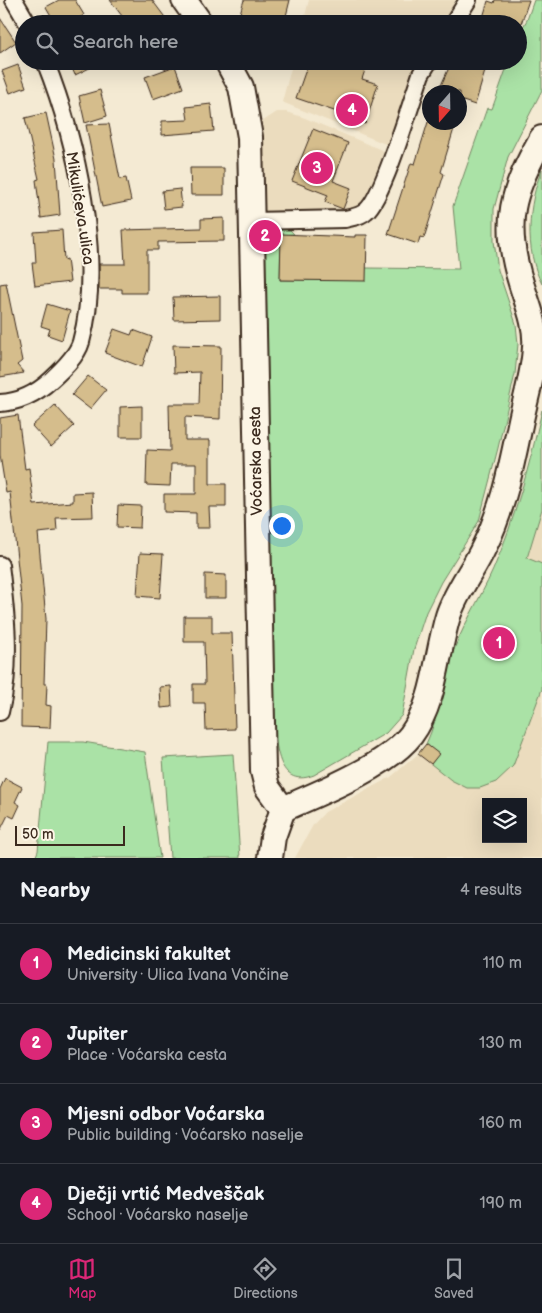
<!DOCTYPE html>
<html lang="en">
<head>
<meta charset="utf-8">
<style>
	:root { --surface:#171b24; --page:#20242c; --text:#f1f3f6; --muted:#9ea1a6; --line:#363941; --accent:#db2777 }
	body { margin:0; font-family:"Balsamiq Sans",sans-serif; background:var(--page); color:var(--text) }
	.controls { position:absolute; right:15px; bottom:15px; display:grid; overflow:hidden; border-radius:0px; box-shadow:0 5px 20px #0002 }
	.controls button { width:45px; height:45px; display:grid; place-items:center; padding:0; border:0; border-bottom:1px solid var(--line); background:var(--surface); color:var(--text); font:25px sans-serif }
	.compass { position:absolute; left:422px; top:85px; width:45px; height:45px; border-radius:50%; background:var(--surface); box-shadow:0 5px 20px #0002; rotate:200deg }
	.scale { position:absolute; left:15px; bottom:12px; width:110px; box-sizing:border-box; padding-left:5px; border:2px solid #3b2a1e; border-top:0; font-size:14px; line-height:18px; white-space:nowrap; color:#3b2a1e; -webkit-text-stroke:4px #fcf5e5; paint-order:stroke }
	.you { position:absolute; left:281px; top:525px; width:18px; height:18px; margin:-12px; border:4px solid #fff; border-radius:50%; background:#1a73e8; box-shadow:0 0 0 8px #1a73e833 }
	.badge { display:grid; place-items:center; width:32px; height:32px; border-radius:50%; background:var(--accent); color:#fff; font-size:16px; font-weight:700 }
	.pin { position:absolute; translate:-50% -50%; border:2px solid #fff; box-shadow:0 1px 5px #0006 }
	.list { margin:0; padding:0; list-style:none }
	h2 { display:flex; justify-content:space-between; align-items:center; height:65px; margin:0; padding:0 20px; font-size:21px }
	h2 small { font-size:16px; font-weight:400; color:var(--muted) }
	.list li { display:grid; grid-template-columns:32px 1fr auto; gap:15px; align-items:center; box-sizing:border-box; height:80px; padding:0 20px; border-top:1px solid var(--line) }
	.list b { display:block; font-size:19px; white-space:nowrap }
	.list p { margin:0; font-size:16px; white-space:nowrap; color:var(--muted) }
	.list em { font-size:16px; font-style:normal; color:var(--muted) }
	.icon { flex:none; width:28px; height:28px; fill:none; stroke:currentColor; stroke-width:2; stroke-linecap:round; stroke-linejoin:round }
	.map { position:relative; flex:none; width:542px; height:858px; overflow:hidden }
	.search { position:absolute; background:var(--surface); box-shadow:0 5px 20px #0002; left:15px; right:15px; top:15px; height:55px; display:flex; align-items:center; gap:12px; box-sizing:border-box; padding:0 18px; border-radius:28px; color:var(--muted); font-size:19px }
	.sheet { height:385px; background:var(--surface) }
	nav { display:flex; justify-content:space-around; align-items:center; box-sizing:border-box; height:70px; border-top:1px solid var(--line); background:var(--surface); font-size:14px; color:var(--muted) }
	nav a { display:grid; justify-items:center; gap:2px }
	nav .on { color:var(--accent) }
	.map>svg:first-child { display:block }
</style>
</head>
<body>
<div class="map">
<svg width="542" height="858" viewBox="0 0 542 858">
	<rect width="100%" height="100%" fill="#f4ead3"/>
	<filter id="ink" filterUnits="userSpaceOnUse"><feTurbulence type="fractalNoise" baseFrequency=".02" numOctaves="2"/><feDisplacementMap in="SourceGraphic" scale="10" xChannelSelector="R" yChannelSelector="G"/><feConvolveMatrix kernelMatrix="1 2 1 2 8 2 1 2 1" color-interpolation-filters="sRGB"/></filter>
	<g filter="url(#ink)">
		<!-- built -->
		<g fill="#ebdcbe" fill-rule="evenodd">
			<path d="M309 0H456L442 24H303Z"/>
			<path d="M293 61H420L409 84 388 145 282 102Z"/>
			<path d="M277 112H287L305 118 384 151 364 207 358 212 262 214 257 125Z"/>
			<path d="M542 410V858H295L313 825 325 812 391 777 418 754 426 744 439 712 449 661 464 625 493 571 512 520 531 459ZM486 802H523V839H486Z"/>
		</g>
		<!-- green -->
		<g fill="#aae2a6" stroke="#728662">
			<path d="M534 0H542V90L508 157 494 209V241L498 270 516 324 518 344 515 374 498 448 479 521 441 582 426 612 414 649 402 715 386 733 314 775C274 791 276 736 273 713L265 233 277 230H290L294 234 281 235 280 280H310L366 268 459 269 453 206 487 108 492 109 509 61H518V35L527 20Z"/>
			<path d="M542 169V284C524 250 528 204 542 169Z"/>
			<path d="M542 410V509L527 558 542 564V689L513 766 496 782 480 788H467L451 780 431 764 438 754 426 744C440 714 440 689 450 660 461 628 479 601 493 570 515 519 530 464 542 410Z"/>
			<path d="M48 742H83L145 752 160 858H35L38 851Z"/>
			<path d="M233 754 240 858H170L163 758Z"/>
		</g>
		<!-- building -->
		<g fill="#d5bd8c" stroke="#3b2a1e">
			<path d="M59 0H75L84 15 69 24H56L46 7Z"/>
			<path d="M110 0H152L170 24H128Z"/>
			<path d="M244 0H290L284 24H251L238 20Z"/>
			<path d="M495 0H529L521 24H481L488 1 494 3Z"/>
			<path d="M0 18 16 42 0 53Z"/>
			<path d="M69 61H104L75 75Z"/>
			<path d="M309 61H368L362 79 378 84 365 124 343 117V114L296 98Z"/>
			<path d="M452 61H488L475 105 460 100V92H438Z"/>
			<path d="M18 65 26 87 10 93 2 71Z"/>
			<path d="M175 66 183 88 153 99 145 77Z"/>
			<path d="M100 90 107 116 85 123 79 96Z"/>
			<path d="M211 104 214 131 162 135V121L188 120 186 107Z"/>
			<path d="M46 113 56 159 60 215 41 218 36 180 39 179 25 118Z"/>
			<path d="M428 122H456L441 172 444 174 424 238 420 237 418 244 388 234 411 163 415 164Z"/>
			<path d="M109 124 120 179 126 178 131 201 102 207 86 125Z"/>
			<path d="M313 129 348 143 333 181 351 188 343 209 325 202 328 195 292 181Z"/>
			<path d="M190 168H224V195H191Z"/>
			<path d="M180 189 182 207 164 209 162 191Z"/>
			<path d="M224 218V241L158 242V250H147V293H122V289H99V264H125L123 230 201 228V219Z"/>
			<path d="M62 230 64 260 67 259 70 282 35 286 32 263H36L34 232Z"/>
			<path d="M281 234 355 237V235H367L366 281 280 280Z"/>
			<path d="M6 283 22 361 17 365 24 373 0 377V284Z"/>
			<path d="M220 296V319L174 320 173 297Z"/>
			<path d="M47 304 70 311 62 340 48 335 50 329 41 326Z"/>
			<path d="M114 329 131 335 133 330 152 337 142 367 105 353Z"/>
			<path d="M173 345 221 346 220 419 185 417V440H210V484H226V507H209L210 528H196V513L164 512V494H196V464H171L170 486 146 485 147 450 170 451 169 404H199L200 372 174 373Z"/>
			<path d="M88 376 106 390 90 409 72 395Z"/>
			<path d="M55 405 74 426 51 447 32 426Z"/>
			<path d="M142 406V437H120V407Z"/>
			<path d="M18 415 25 469 29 468 34 505 73 502V493L92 492 93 517 56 518 57 531 38 533 46 619 44 684H47L46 705 51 706 50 728 21 727 22 606 10 492 6 493 0 455V418Z"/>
			<path d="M118 505 141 506 140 528 117 527Z"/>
			<path d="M140 553 163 554 160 598 137 596Z"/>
			<path d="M205 574 226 575V598H205Z"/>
			<path d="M184 616H212V633H232L235 729 206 730 205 703H193V684H205L204 642H184Z"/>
			<path d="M171 686 172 707 161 708 160 687Z"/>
			<path d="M426 744 439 754 431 764 418 754Z"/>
			<path d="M5 778 22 787 15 802 20 805 14 818 8 815 0 831V789Z"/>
		</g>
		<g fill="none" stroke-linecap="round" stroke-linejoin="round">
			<defs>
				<g id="street">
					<path d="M14 0 28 24"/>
					<path d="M453 24 468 0"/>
					<path d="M252 221 345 219C352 217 360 217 366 211 383 198 412 100 421 74L429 61"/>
					<path d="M0 403C19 402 37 393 51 380 62 370 77 356 81 342 104 260 76 139 45 61"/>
					<path d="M0 565C6 613 12 664 0 712"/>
				</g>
				<g id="secondary">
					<path d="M184 0 201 24"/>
					<path d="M227 61 241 87 250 137 263 771 267 787 283 809"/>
					<path d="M283 809C320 793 387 766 411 735 436 701 436 655 448 616 456 591 473 571 484 547 504 507 512 463 521 420 526 396 534 372 535 347 537 325 527 303 521 283 502 222 512 191 542 138"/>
					<path d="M270 858 273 837 283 809"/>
				</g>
			</defs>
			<!-- street casing -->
			<use href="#street" stroke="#3b2a1e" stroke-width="20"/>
			<!-- secondary casing -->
			<use href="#secondary" stroke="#3b2a1e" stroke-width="28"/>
			<!-- street -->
			<use href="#street" stroke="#fcf5e5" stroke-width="16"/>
			<!-- secondary -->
			<use href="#secondary" stroke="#fcf5e5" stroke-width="24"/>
		</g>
	</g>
	<g text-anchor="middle" stroke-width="4" stroke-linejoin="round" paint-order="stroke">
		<!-- street labels -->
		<g font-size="16" fill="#3b2a1e" stroke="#fcf5e5">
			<text transform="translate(81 208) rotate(81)" y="6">Mikulićeva ulica</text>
			<text transform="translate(255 461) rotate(-91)" y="6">Voćarska cesta</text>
		</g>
	</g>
</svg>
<div class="controls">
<button><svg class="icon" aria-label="layers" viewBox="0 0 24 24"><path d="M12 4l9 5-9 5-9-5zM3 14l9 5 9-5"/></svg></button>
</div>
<svg class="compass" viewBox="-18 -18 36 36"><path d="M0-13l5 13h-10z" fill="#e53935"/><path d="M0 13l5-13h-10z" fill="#9ea1a6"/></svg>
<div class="scale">50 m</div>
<div class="you"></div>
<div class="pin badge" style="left:499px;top:643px">1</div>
<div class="pin badge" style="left:265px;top:236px">2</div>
<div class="pin badge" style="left:317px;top:168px">3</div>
<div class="pin badge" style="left:352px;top:110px">4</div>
<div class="search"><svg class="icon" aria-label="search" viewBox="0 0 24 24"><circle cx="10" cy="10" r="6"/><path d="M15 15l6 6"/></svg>Search here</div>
</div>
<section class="sheet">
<h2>Nearby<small>4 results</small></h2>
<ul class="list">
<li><span class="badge">1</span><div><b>Medicinski fakultet</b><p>University · Ulica Ivana Vončine</p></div><em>110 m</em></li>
<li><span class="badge">2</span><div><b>Jupiter</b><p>Place · Voćarska cesta</p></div><em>130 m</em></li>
<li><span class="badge">3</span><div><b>Mjesni odbor Voćarska</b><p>Public building · Voćarsko naselje</p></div><em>160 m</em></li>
<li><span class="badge">4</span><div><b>Dječji vrtić Medveščak</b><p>School · Voćarsko naselje</p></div><em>190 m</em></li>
</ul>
</section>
<nav>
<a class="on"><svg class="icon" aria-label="map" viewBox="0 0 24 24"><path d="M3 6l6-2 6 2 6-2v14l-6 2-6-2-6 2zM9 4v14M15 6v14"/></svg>Map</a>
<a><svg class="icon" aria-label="directions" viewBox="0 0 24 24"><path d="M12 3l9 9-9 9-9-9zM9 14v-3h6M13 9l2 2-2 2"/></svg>Directions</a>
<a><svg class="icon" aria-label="saved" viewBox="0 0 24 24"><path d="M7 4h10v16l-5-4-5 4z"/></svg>Saved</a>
</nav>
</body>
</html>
